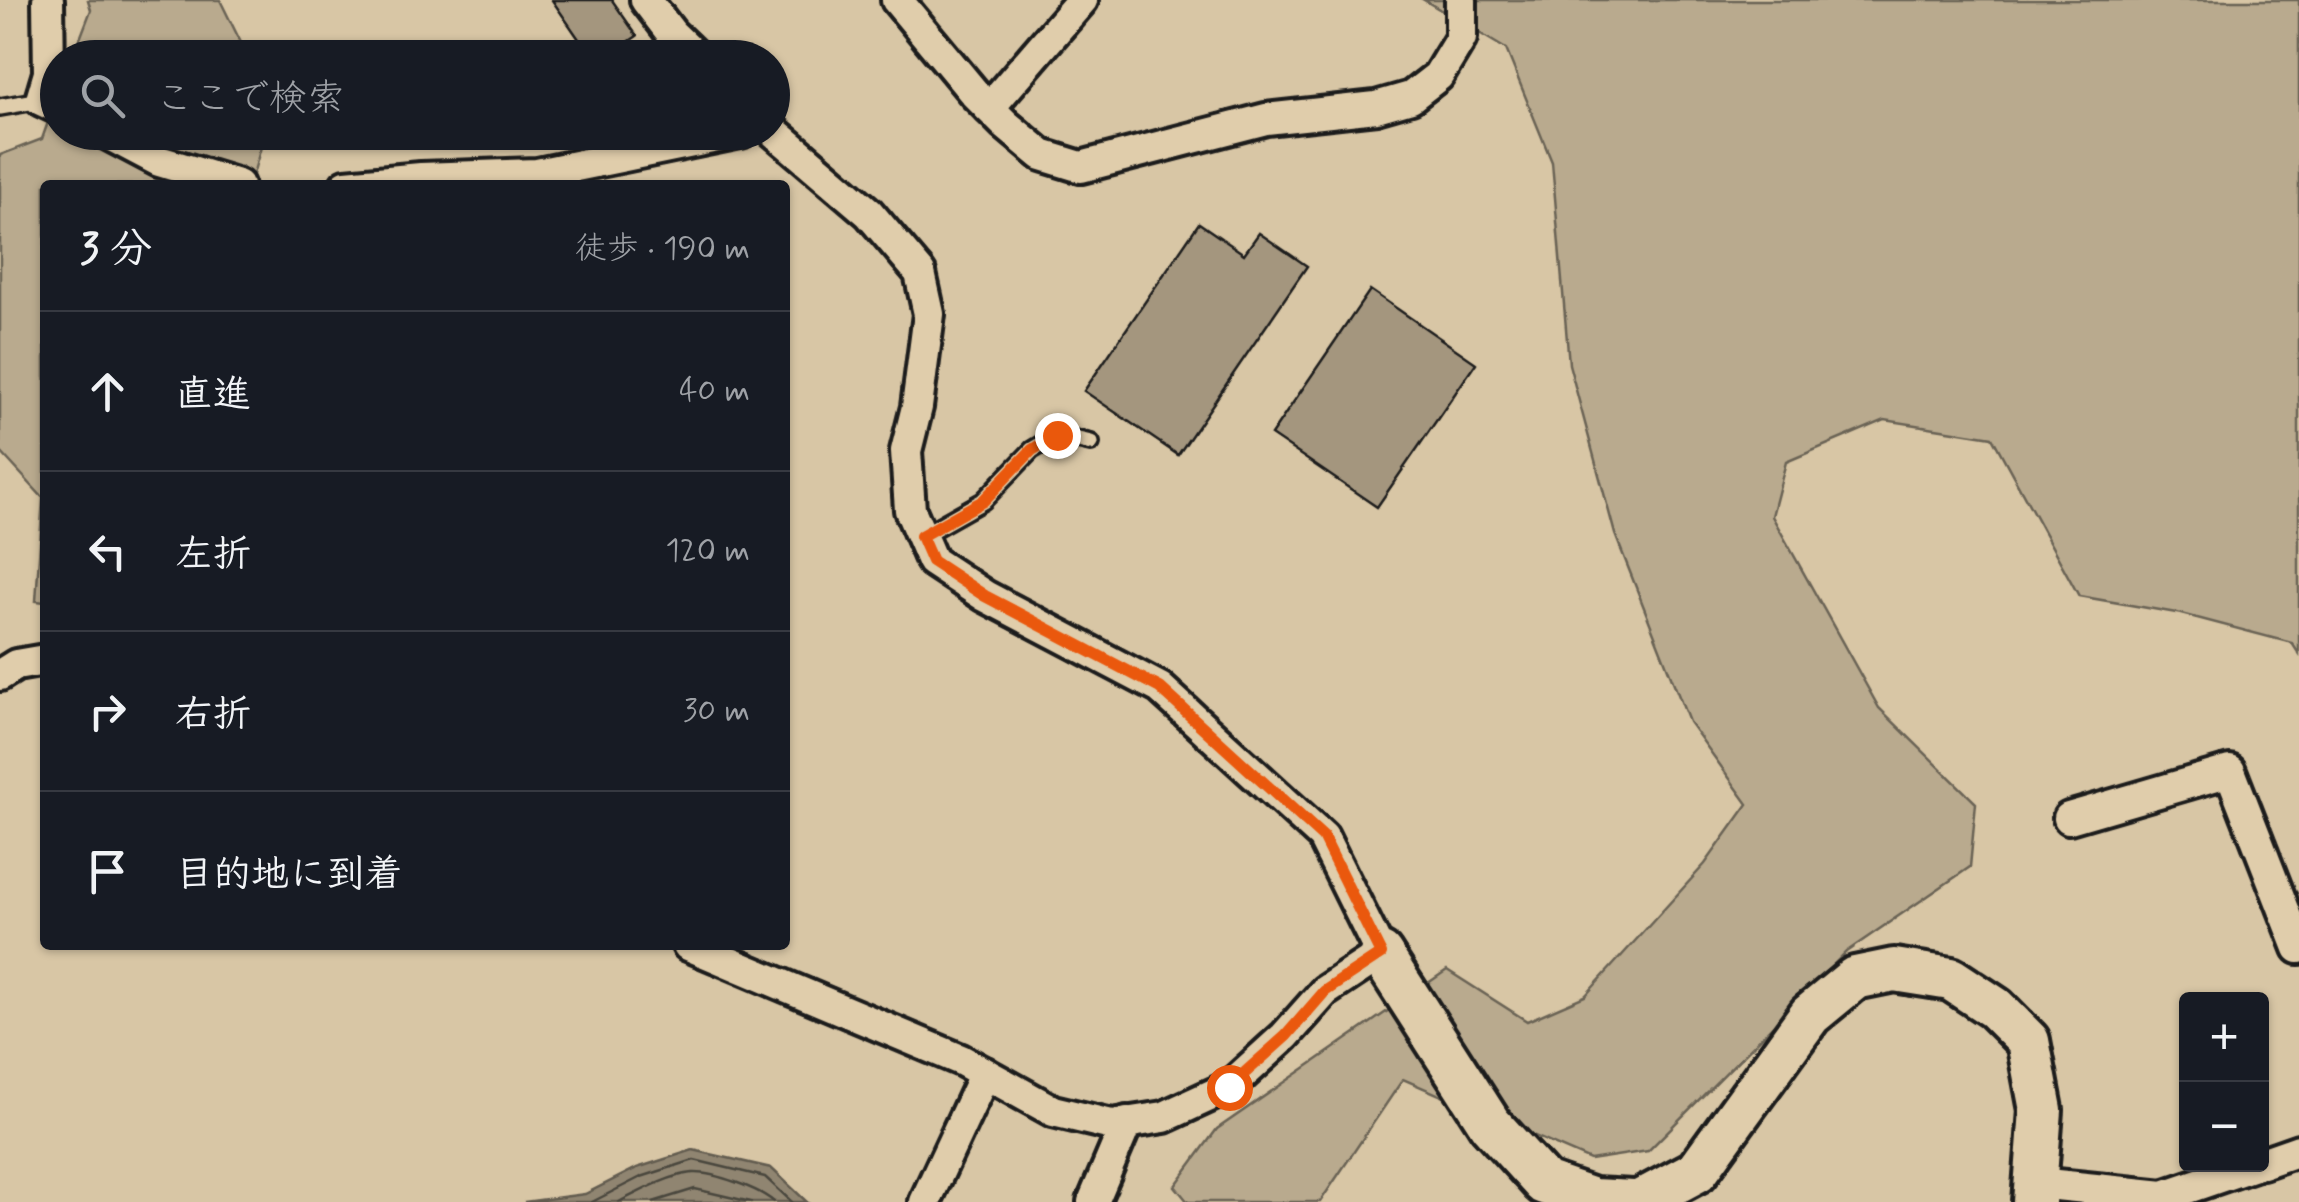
<!DOCTYPE html>
<html lang="ja">
<head>
<meta charset="utf-8">
<style>
	:root { --surface:#171b24; --page:#242831; --text:#f1f3f6; --muted:#9ea1a6; --line:#363941 }
	body { margin:0; font-family:Mynerve,"Klee One",sans-serif; background:var(--page); color:var(--text) }
	.controls { position:absolute; right:30px; bottom:30px; display:grid; overflow:hidden; border-radius:10px; box-shadow:0 2px 8px #0004 }
	.controls button { width:90px; height:90px; display:grid; place-items:center; padding:0; border:0; border-bottom:2px solid var(--line); background:var(--surface); color:var(--text); font:50px sans-serif }
	.stop { position:absolute; width:30px; height:30px; margin:-22px; border:8px solid #ea580c; border-radius:50%; background:#fff }
	.stop.end { background:#ea580c; border-color:#fff; box-shadow:0 2px 10px #0008 }
	.list { margin:0; padding:0; list-style:none }
	h2 { display:flex; justify-content:space-between; align-items:center; height:130px; margin:0; padding:0 40px; font-size:42px }
	h2 small { font-size:32px; font-weight:400; color:var(--muted) }
	.list li { display:grid; grid-template-columns:65px 1fr auto; gap:30px; align-items:center; box-sizing:border-box; height:160px; padding:0 40px; border-top:2px solid var(--line) }
	.list b { display:block; font-size:38px; white-space:nowrap }
	.list em { font-size:32px; font-style:normal; color:var(--muted) }
	.icon { flex:none; width:55px; height:55px; fill:none; stroke:currentColor; stroke-width:2; stroke-linecap:round; stroke-linejoin:round }
	.map { position:relative; flex:none; width:2299px; height:1202px; overflow:hidden }
	.search { position:absolute; background:var(--surface); box-shadow:0 2px 8px #0004; left:40px; top:40px; width:750px; height:110px; display:flex; align-items:center; gap:25px; box-sizing:border-box; padding:0 35px; border-radius:55px; color:var(--muted); font-size:38px }
	.panel { position:absolute; background:var(--surface); box-shadow:0 2px 8px #0004; left:40px; top:180px; width:750px; height:770px; border-radius:10px }
	.map>svg:first-child { display:block }
</style>
</head>
<body>
<div class="map">
<svg width="2299" height="1202" viewBox="0 0 2299 1202">
	<rect width="100%" height="100%" fill="#d8c6a5"/>
	<filter id="ink" filterUnits="userSpaceOnUse"><feTurbulence type="fractalNoise" baseFrequency=".01" numOctaves="2"/><feDisplacementMap in="SourceGraphic" scale="20" xChannelSelector="R" yChannelSelector="G"/><feConvolveMatrix kernelMatrix="1 2 1 2 8 2 1 2 1" color-interpolation-filters="sRGB"/></filter>
	<g filter="url(#ink)">
		<!-- green -->
		<g fill="#b9aa8e" stroke="#6a6355" stroke-width="2.5">
			<path d="M88 0H220L248 57H73L91 10Z"/>
			<path d="M1424 0H2299V654L2292 643 2182 614 2079 596 1992 437 1885 420 1786 462 1772 516 1879 708 1976 803 1970 867 1846 952 1648 1151 1590 1160 1403 1079 1320 1202H1188L1175 1186 1217 1129 1447 970 1527 1021 1585 996 1705 864 1748 804 1689 722 1615 534 1569 364 1552 162 1506 49Z"/>
			<path d="M57 97 58 132 265 133 250 185H45V602L36 601 43 498 0 451V155L42 139Z"/>
		</g>
		<!-- water -->
		<path fill="#908571" stroke="#625b4f" stroke-width="2.5" d="M693 1150 771 1168 807 1202H524L585 1194 637 1168Z"/>
		<g fill="none" stroke-linecap="round" stroke-linejoin="round">
			<!-- shore -->
			<g stroke="#4a463e" stroke-width="2.5">
				<path d="M592 1202 641 1177 694 1160 765 1177 792 1202"/>
				<path d="M619 1202C641 1191 669 1175 693 1173 713 1172 760 1189 774 1202"/>
				<path d="M653 1202 695 1189 751 1202"/>
			</g>
		</g>
		<!-- building -->
		<g fill="#a4967e" stroke="#1c1c1c" stroke-width="2.5">
			<path d="M552 0H612L637 36 605 58H592Z"/>
			<path d="M1199 223 1244 254 1259 233 1307 266 1178 455 1084 391Z"/>
			<path d="M1370 290 1476 363 1377 507 1271 435Z"/>
		</g>
		<g fill="none" stroke-linecap="round" stroke-linejoin="round">
			<defs>
				<g id="lane">
					<path d="M0 107 41 100"/>
					<path d="M921 536 983 501 1032 450 1057 435 1091 443"/>
				</g>
				<g id="street">
					<path d="M48 0 49 73 41 100 58 108"/>
					<path d="M646 0 672 34 697 58"/>
					<path d="M897 0 975 94 1006 125 1042 155 1081 167 1266 119 1376 107 1411 97 1438 76 1461 38V0"/>
					<path d="M989 108 1082 0"/>
					<path d="M104 132 159 161 238 185"/>
					<path d="M346 185 421 178 537 174 741 132"/>
					<path d="M0 675 16 665 45 660"/>
					<path d="M2069 818 2230 771 2299 948"/>
					<path d="M688 945 961 1060 1053 1111 1112 1125 1164 1117 1229 1087 1285 1036 1325 991 1381 954 1323 837 1160 688 985 596 932 561 910 510 906 451 917 407 929 314 920 273 869 213 772 130"/>
					<path d="M2262 1163 2299 1150"/>
					<path d="M2037 1183 2164 1196 2257 1164"/>
					<path d="M925 1202 985 1073"/>
					<path d="M1093 1202 1127 1122"/>
				</g>
				<g id="secondary">
					<path d="M1381 954 1490 1124 1544 1183 1593 1200 1633 1202"/>
					<path d="M1639 1202 1697 1171 1810 1015 1855 978 1894 970 1951 979 1995 1008 2028 1041 2041 1110 2034 1202"/>
				</g>
			</defs>
			<!-- lane casing -->
			<use href="#lane" stroke="#1c1c1c" stroke-width="22"/>
			<!-- street casing -->
			<use href="#street" stroke="#1c1c1c" stroke-width="38"/>
			<!-- secondary casing -->
			<use href="#secondary" stroke="#1c1c1c" stroke-width="50"/>
			<!-- lane -->
			<use href="#lane" stroke="#e0cdab" stroke-width="15"/>
			<!-- street -->
			<use href="#street" stroke="#e0cdab" stroke-width="30"/>
			<!-- secondary -->
			<use href="#secondary" stroke="#e0cdab" stroke-width="42"/>
		</g>
	</g>
	<g fill="none" stroke-linecap="round" stroke-linejoin="round" filter="url(#ink)">
		<!-- route -->
		<path stroke="#ea580c" stroke-width="12" d="M1057 435 1032 450 983 501 921 536 932 561 985 596 1160 688 1323 837 1381 954 1325 991 1286 1036 1229 1087"/>
	</g>
</svg>
<div class="controls">
<button>+</button>
<button>−</button>
</div>
<div class="stop" style="left:1229px;top:1087px"></div>
<div class="stop end" style="left:1057px;top:435px"></div>
<div class="search"><svg class="icon" aria-label="search" viewBox="0 0 24 24"><circle cx="10" cy="10" r="6"/><path d="M15 15l6 6"/></svg>ここで検索</div>
<section class="panel">
<h2>3 分<small>徒歩 · 190 m</small></h2>
<ul class="list">
<li><svg class="icon" aria-label="ahead" viewBox="0 0 24 24"><path d="M12 20V5M6 11l6-6 6 6"/></svg><div><b>直進</b></div><em>40 m</em></li>
<li><svg class="icon" aria-label="left" viewBox="0 0 24 24"><path d="M17 20v-9H6M10 6l-5 5 5 5"/></svg><div><b>左折</b></div><em>120 m</em></li>
<li><svg class="icon" aria-label="right" viewBox="0 0 24 24"><path d="M7 20v-9h11M14 6l5 5-5 5"/></svg><div><b>右折</b></div><em>30 m</em></li>
<li><svg class="icon" aria-label="arrive" viewBox="0 0 24 24"><path d="M6 21V4h12l-3 4 3 4H6"/></svg><div><b>目的地に到着</b></div></li>
</ul>
</section>
</div>
</body>
</html>
